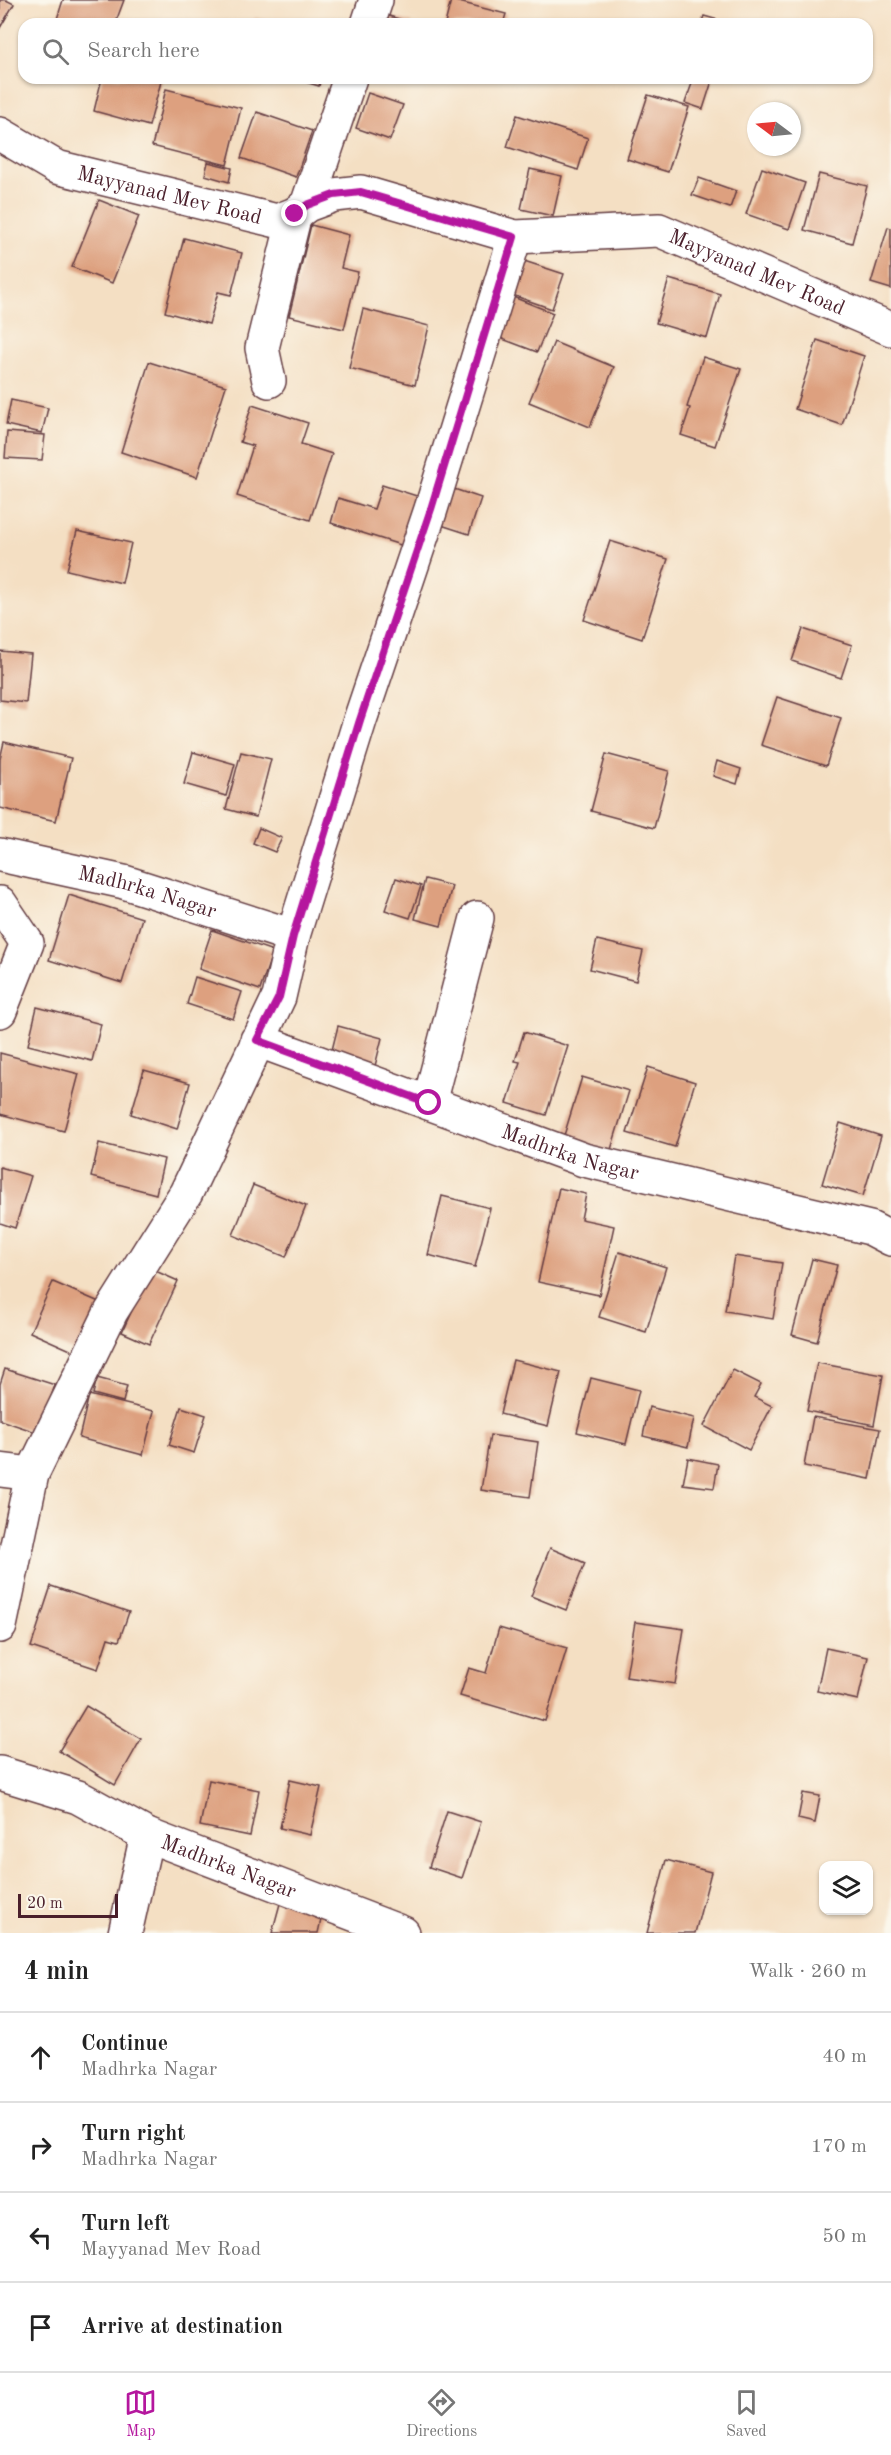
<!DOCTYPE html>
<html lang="en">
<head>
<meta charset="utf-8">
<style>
	:root { --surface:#fff; --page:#f6f6f6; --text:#222; --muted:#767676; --line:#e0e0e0; --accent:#b5179e }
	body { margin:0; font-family:"Old Standard TT",serif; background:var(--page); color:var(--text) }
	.controls { position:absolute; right:18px; bottom:18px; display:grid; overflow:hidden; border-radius:12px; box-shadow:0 2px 4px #0004 }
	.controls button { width:54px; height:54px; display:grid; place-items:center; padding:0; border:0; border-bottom:2px solid var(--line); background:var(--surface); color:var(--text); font:30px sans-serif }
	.compass { position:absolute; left:747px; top:102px; width:54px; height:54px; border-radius:50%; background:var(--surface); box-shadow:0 2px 4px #0004; rotate:286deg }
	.scale { position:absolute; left:18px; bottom:15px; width:100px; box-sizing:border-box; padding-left:6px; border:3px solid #4a1f2b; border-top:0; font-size:16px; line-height:21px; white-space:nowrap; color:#4a1f2b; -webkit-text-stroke:4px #fbf7ec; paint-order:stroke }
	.stop { position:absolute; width:18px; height:18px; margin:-14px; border:4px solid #b5179e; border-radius:50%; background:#fff }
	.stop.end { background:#b5179e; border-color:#fff; box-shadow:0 2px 6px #0008 }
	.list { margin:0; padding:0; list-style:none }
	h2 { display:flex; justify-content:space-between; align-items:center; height:78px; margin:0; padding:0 24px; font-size:26px }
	h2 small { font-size:20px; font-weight:400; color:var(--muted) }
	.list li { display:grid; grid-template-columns:39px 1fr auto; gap:18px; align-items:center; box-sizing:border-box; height:90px; padding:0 24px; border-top:2px solid var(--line) }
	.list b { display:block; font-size:22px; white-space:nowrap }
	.list p { margin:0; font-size:20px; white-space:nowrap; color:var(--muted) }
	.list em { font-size:20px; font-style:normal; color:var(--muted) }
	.icon { flex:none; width:33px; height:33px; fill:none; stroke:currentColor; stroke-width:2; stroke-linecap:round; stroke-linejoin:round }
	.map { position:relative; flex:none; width:891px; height:1933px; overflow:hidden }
	.search { position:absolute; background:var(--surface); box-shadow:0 2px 4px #0004; left:18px; right:18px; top:18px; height:66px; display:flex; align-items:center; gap:15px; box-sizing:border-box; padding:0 21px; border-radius:18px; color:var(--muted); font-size:22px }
	.sheet { height:438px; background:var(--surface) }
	nav { display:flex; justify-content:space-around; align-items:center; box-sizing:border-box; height:84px; border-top:2px solid var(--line); background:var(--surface); font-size:16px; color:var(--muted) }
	nav a { display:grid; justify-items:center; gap:3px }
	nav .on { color:var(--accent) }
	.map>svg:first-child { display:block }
</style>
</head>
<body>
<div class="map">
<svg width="891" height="1933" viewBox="0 0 891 1933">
	<rect width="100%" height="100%" fill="#fbf7ec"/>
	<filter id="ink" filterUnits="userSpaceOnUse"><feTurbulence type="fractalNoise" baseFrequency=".0167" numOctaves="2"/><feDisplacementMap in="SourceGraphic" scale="12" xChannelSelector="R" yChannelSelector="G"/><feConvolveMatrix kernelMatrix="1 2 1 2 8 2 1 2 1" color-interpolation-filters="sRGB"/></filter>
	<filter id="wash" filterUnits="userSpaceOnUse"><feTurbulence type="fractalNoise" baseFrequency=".008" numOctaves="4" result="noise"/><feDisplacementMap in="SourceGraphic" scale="24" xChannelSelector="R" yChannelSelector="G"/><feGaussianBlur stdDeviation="1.35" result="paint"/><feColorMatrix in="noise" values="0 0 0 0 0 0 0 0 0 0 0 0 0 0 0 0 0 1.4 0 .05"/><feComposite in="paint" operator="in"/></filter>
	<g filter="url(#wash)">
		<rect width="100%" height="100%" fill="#f4dfc3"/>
		<g id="blocks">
			<!-- building -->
			<g fill="#dda07f">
				<path d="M0 0H6L14 4 0 28Z"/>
				<path d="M63 0H124L115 24H70L57 19Z"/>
				<path d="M451 0 506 14 503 24H445Z"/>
				<path d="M386 15 412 23V24H383Z"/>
				<path d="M704 16 729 23V24H701Z"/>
				<path d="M255 18 275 23V24H253Z"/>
				<path d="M102 78H162L149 126 94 111Z"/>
				<path d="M292 78H321L319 86Z"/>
				<path d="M694 78 712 81 703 109 685 103Z"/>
				<path d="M166 89 241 108 227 165 152 146Z"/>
				<path d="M368 93 403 105 390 140 356 128Z"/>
				<path d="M648 95 689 107 668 172 627 159Z"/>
				<path d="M257 112 312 131 296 177 241 158Z"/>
				<path d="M517 115 588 138 578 170 507 147Z"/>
				<path d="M208 162 232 168 229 182 205 175Z"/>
				<path d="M762 168 805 183 789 229 746 214Z"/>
				<path d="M530 169 562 176 553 216 521 209Z"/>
				<path d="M819 174 867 186 852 243 804 230Z"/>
				<path d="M699 178 736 191 730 208 692 195Z"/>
				<path d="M99 200 139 216 112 283 72 267Z"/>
				<path d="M311 225 349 235 341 268 358 272 344 329 289 316Z"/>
				<path d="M888 227 891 228V289L871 283Z"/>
				<path d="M184 238 242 253 231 295 218 292 209 324 165 312Z"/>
				<path d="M518 259 564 274 552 309 507 293Z"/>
				<path d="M669 279 720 294 707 338 656 323Z"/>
				<path d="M508 295 553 313 537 352 492 335Z"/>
				<path d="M363 309 429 326 415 385 349 368Z"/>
				<path d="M817 340 864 356 842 425 795 409Z"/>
				<path d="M554 342 614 367 590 427 529 402Z"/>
				<path d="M703 357 741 369 715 446 681 435 690 408 687 407Z"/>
				<path d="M149 362 226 386 197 477 121 452Z"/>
				<path d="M11 400 48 408 42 433 6 425Z"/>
				<path d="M252 405 308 423 301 444 332 454 310 520 237 496 253 446 240 442Z"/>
				<path d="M7 432 45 435 42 460 5 458Z"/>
				<path d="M382 485 423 498 407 547 331 523 338 498 374 509Z"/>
				<path d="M448 487 481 498 469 534 435 523Z"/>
				<path d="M77 531 131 543 122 583 67 570Z"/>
				<path d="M610 541 668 559 642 639 584 620Z"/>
				<path d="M803 629 852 645 841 678 792 661Z"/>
				<path d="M0 651 31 654 26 703 0 700Z"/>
				<path d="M777 697 841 718 826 766 761 745Z"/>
				<path d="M4 742 71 758 56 821 0 808V759Z"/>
				<path d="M193 752 235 764 226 796 184 784Z"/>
				<path d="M241 752 271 759 256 817 226 809Z"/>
				<path d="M606 754 669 771 654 828 591 811Z"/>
				<path d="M717 761 741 769 737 784 713 776Z"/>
				<path d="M259 828 282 838 275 852 253 843Z"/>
				<path d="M396 878 421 886 410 918 385 910Z"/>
				<path d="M425 879 452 886 441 926 415 919Z"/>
				<path d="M69 895 142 918 122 983 49 960Z"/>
				<path d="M212 930 273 951 260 990 199 969Z"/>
				<path d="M597 940 643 951 636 981 590 969Z"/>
				<path d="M195 977 242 992 233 1019 187 1004Z"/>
				<path d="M37 1007 101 1024 92 1061 28 1045Z"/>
				<path d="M338 1026 382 1038 375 1066 331 1054Z"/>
				<path d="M524 1032 568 1046 546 1115 507 1103 520 1062 515 1061Z"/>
				<path d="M0 1053 79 1074 64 1131 0 1114Z"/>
				<path d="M648 1067 695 1082 675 1147 627 1133Z"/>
				<path d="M144 1070 190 1083 177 1129 131 1114Z"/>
				<path d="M582 1077 629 1091 609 1156 562 1142Z"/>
				<path d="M840 1123 881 1136 863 1196 822 1184Z"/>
				<path d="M99 1143 164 1159 156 1194 91 1177Z"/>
				<path d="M0 1167 31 1176 15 1228 0 1223Z"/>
				<path d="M253 1185 306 1206 286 1257 233 1235Z"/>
				<path d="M559 1188 586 1194 581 1219 614 1226 599 1295 538 1282Z"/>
				<path d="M442 1196 490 1208 475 1267 428 1255Z"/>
				<path d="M619 1252 666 1267 646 1332 599 1317Z"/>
				<path d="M734 1256 782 1263 773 1319 725 1311Z"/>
				<path d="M812 1259 837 1265 817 1342 792 1335Z"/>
				<path d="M151 1269 178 1281 149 1344 122 1332Z"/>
				<path d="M53 1282 106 1305 84 1356 30 1332Z"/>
				<path d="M513 1360 561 1372 548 1426 500 1414Z"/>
				<path d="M817 1363 883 1375 874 1425 807 1411Z"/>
				<path d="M5 1369 55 1385 39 1433 0 1420V1384Z"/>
				<path d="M733 1370 761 1384 754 1397 772 1406 749 1450 704 1426Z"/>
				<path d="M97 1378 127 1386 123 1402 93 1394Z"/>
				<path d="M591 1378 639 1390 626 1444 577 1432Z"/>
				<path d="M89 1395 154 1411 143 1455 79 1438Z"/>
				<path d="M181 1407 206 1415 194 1453 169 1445Z"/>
				<path d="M649 1407 694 1418 688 1447 643 1436Z"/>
				<path d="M813 1417 880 1429 870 1479 804 1466Z"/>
				<path d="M490 1435 538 1442 530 1497 481 1490Z"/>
				<path d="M688 1458 718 1464 714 1488 683 1484Z"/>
				<path d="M550 1548 585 1563 566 1610 531 1596Z"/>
				<path d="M51 1586 129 1612 119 1641 108 1638 98 1669 31 1647Z"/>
				<path d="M635 1622 684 1629 675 1684 626 1677Z"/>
				<path d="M499 1628 567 1648 545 1721 460 1696 469 1668 486 1673Z"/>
				<path d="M826 1648 868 1657 858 1700 817 1691Z"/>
				<path d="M86 1706 141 1739 115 1785 59 1751Z"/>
				<path d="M209 1780 259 1790 250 1836 200 1826Z"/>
				<path d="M290 1780 321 1787 310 1835 280 1828Z"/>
				<path d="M803 1793 820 1796 815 1823 798 1819Z"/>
				<path d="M447 1811 481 1822 462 1878 429 1867Z"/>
				<path d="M666 1860 711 1872 695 1933H647Z"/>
				<path d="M281 1900 323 1911 318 1933H272Z"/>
			</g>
		</g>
	</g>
	<g filter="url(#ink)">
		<use href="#blocks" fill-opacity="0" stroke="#643c42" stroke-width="1.5"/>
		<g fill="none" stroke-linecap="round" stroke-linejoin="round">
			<defs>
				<g id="minor">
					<path d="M368 24 376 0"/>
					<path id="s1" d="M0 134 56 167 277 221 295 214 307 205 334 195 361 192 515 237 659 230 891 329"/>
					<path d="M307 205 350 78"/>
					<path d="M269 381 262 348 295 214"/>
					<path id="s2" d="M0 855 124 882 293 936"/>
					<path d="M0 903 27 943 0 1011"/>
					<path id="s3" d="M257 1040 584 1160 870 1228 891 1239"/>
					<path d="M429 1103 477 918"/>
					<path d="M0 1470 32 1474"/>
					<path d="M0 1626 32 1474 111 1312 186 1193 279 997 293 936 360 720 431 509 515 237"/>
					<path id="s4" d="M0 1773 78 1797 147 1835 403 1933"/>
					<path d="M125 1933 147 1835"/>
				</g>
			</defs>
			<!-- minor casing -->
			<use href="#minor" stroke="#643c42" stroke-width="36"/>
			<!-- minor -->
			<use href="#minor" stroke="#fff" stroke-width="33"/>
		</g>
	</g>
	<g fill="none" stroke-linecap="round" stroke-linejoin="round" filter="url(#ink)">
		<!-- route -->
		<path stroke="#b5179e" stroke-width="8" d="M295 214 307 205 334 195 361 192 514 237 431 509 360 720 293 936 279 997 257 1040 429 1103"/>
	</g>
	<g text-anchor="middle" stroke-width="5" stroke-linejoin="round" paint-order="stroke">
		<!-- street labels -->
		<g font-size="21" fill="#4a1f2b" stroke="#fbf7ec">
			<text dy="7" stroke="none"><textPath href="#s1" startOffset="182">Mayyanad Mev Road</textPath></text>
			<text dy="7" stroke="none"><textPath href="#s1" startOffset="794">Mayyanad Mev Road</textPath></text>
			<text dy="7" stroke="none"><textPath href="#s2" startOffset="152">Madhrka Nagar</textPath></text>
			<text dy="7" stroke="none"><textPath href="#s3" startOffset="333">Madhrka Nagar</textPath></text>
			<text dy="7" stroke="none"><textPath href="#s4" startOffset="248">Madhrka Nagar</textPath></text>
		</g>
	</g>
</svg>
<div class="controls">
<button><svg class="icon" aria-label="layers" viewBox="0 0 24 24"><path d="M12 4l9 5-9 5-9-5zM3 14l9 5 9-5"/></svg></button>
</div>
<svg class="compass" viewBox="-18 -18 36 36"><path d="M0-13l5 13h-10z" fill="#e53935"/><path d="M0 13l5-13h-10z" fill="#767676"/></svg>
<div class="scale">20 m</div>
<div class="stop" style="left:429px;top:1103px"></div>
<div class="stop end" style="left:295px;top:214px"></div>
<div class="search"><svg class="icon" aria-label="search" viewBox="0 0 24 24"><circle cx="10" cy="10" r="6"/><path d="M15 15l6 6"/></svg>Search here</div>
</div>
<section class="sheet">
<h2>4 min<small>Walk · 260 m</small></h2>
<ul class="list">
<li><svg class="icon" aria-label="ahead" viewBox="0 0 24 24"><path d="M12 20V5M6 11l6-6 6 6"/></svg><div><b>Continue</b><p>Madhrka Nagar</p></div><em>40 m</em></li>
<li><svg class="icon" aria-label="right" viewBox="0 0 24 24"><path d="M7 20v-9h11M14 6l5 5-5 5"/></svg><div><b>Turn right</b><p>Madhrka Nagar</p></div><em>170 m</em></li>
<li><svg class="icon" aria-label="left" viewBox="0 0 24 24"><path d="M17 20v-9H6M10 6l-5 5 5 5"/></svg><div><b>Turn left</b><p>Mayyanad Mev Road</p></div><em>50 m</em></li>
<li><svg class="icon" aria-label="arrive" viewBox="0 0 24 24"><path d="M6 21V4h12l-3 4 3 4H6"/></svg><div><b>Arrive at destination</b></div></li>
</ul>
</section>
<nav>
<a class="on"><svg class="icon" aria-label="map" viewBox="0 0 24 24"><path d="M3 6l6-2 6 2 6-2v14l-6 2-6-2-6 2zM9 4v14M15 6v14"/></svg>Map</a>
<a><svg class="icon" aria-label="directions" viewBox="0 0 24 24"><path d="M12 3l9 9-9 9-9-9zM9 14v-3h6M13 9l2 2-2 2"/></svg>Directions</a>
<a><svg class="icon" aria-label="saved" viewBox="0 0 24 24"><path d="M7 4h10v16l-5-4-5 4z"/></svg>Saved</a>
</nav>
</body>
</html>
